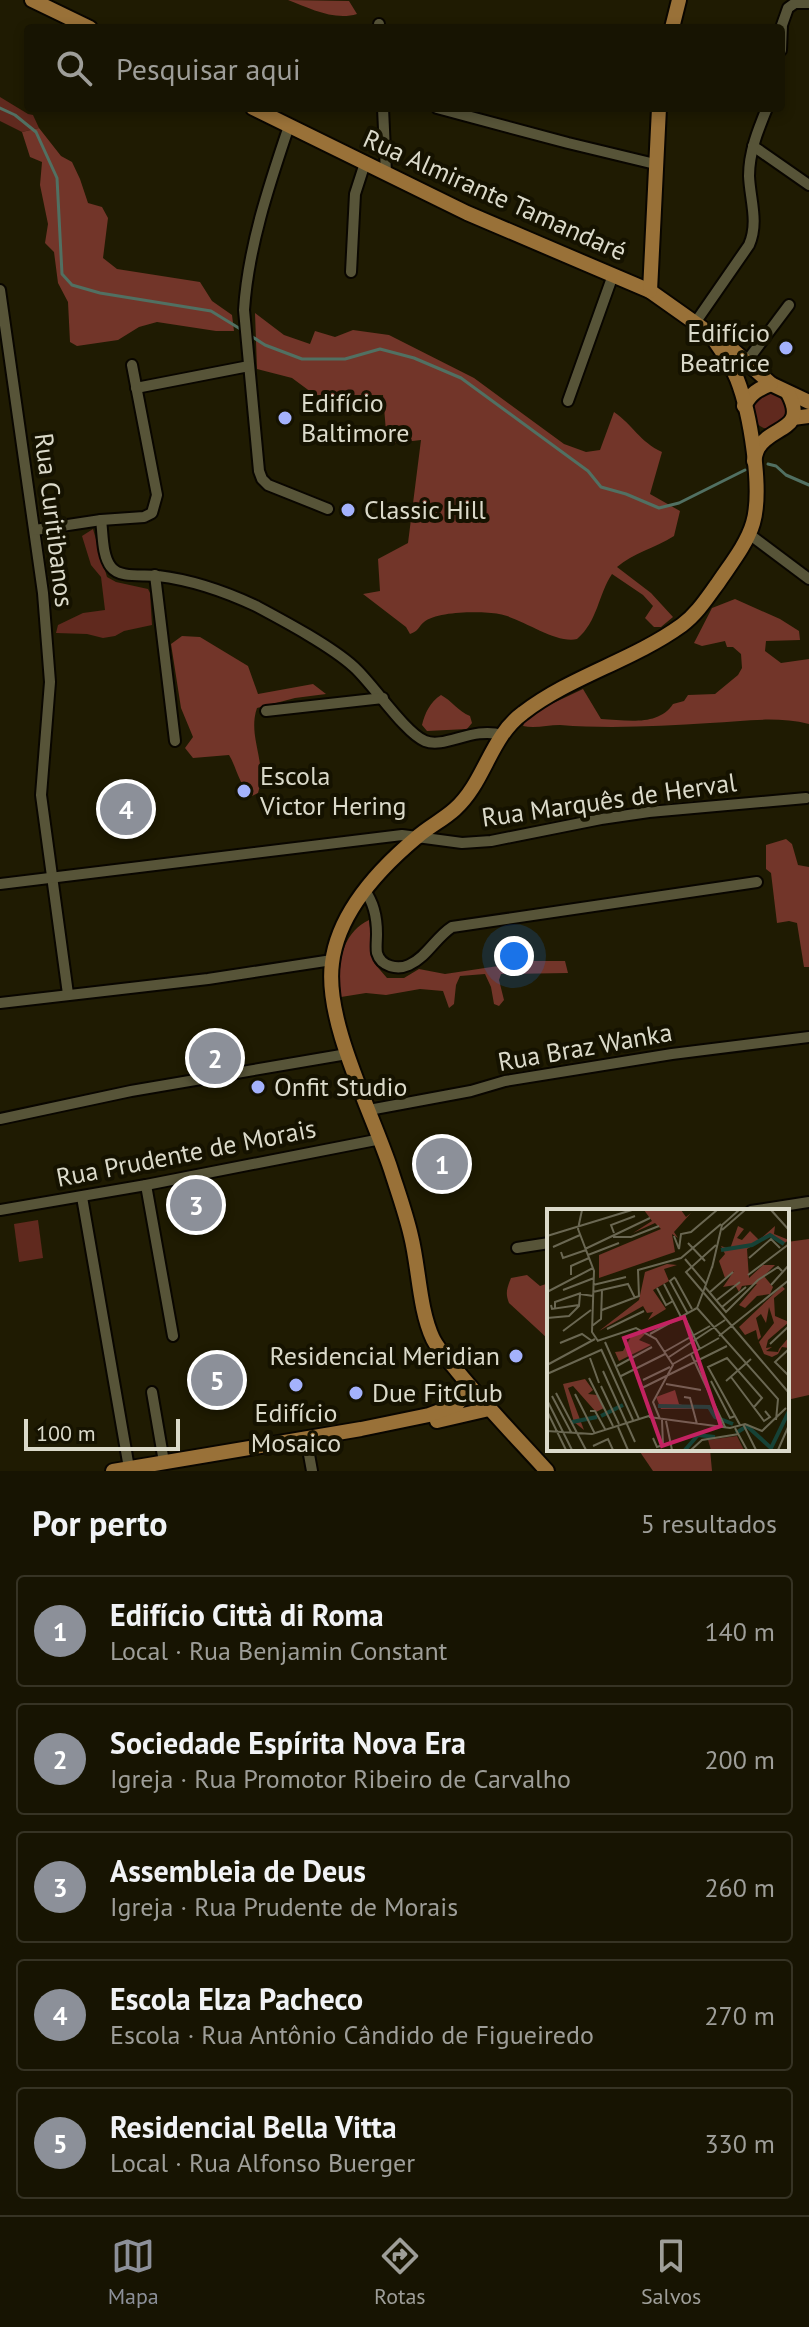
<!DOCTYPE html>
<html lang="pt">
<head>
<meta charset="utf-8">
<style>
	:root { --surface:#171402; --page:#242111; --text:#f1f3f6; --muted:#9e9e99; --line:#363324; --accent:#8c9099 }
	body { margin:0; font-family:"PT Sans",sans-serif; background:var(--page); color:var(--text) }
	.scale { position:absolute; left:24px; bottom:20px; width:156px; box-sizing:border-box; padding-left:8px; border:4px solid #dbdaca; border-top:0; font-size:22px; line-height:28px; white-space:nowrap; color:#dbdaca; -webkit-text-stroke:6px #151200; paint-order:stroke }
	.you { position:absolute; left:514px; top:956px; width:28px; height:28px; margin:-20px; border:6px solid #fff; border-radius:50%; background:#1a73e8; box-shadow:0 0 0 12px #1a73e833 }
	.badge { display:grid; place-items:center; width:52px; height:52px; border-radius:50%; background:var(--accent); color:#fff; font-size:26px; font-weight:700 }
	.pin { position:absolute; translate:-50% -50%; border:4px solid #fff; box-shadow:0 2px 8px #0006 }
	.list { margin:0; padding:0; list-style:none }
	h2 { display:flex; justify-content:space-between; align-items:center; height:104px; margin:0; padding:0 32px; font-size:34px }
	h2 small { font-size:26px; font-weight:400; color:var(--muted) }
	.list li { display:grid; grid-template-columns:52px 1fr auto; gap:24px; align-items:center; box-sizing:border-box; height:112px; margin:0 16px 16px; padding:0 16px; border:2px solid var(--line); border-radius:8px }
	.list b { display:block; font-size:30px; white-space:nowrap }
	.list p { margin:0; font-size:26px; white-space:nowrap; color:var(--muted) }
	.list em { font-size:26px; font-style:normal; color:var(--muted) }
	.icon { flex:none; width:44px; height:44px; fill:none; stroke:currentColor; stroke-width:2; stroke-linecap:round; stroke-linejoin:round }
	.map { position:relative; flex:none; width:809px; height:1471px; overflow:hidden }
	.search { position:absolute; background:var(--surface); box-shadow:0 4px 12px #0003; left:24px; right:24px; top:24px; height:88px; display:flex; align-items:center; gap:20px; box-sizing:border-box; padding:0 28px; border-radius:8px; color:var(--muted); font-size:30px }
	.sheet { height:744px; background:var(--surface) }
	nav { display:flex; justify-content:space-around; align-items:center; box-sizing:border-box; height:112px; border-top:2px solid var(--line); background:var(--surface); font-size:22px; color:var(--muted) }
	nav a { display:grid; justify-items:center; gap:4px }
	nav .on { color:var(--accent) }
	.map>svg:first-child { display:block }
</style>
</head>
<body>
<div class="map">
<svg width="809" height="1471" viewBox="0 0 809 1471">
	<rect width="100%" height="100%" fill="#1f1b02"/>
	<!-- green -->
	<g fill="#60291e">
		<path d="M0 97 28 114 33 115 39 128 22 132 0 121Z"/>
		<circle cx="770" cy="411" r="18"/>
		<path d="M93 529 107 577 116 582 148 589 150 593 152 625 124 631 115 636 103 638 87 634 56 633 58 625 83 613 105 610 101 577 91 565 82 536Z"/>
		<path d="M38 1220 43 1258 19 1262 14 1224Z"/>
	</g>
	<!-- forest -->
	<g fill="#723529">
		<path d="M288 0 349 1 357 14C334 21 309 8 288 0Z"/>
		<path d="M39 128 61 156 72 162 80 179 88 203 102 207 108 218 103 258 117 269 200 282 212 301 232 315 234 331H216L157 322 139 327 118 340 77 346 70 342 68 302 58 283 54 252 45 243 48 224 40 185 42 162 30 157 22 132Z"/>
		<path d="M255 313 284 335 310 344 315 331 335 337 353 330 389 335 474 378 564 444 586 452 600 450 614 412C633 425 640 442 662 452L650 494 680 511 674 536C655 548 633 553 617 567L651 593 673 617 661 627H654L645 618 653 606 643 595 612 574C598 595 598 621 577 639 555 644 522 618 499 614 482 611 437 611 424 622 418 627 419 631 410 634L406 627 363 594 380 591 378 559 408 543 421 440 387 444 383 395H315L292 378 257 369Z"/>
		<path d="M735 599 780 619 799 631 800 640 766 641 765 651 781 663 809 659V724C777 716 743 721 710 723 660 726 610 729 560 725 547 725 535 729 523 726L528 715 583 689 601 719C625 720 658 727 673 704L684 701 688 695 715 694 738 675 742 668 741 654 733 647H727L725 641 702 646 694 643 712 608Z"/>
		<path d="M182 636 200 637 248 666 258 694 313 684 326 694 295 698 257 708C247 737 268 762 258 793L252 796C239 786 237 768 229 755L193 758 185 748 193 737 181 708 171 644Z"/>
		<path d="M441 695C452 701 458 711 470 716L472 723 467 729 427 731 422 725C425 713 430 702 441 695Z"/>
		<path d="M786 839 792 844 798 865 809 867V967H804L797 923 789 921 777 923 771 873 766 869V845Z"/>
		<path d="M369 920 374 963 387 978H404L419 969 445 974 531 961H565L568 973 501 974 499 980 504 1000 499 1006 494 1004 491 987 485 974 460 976 456 985 454 1004 449 1008 443 991 420 989 386 995 366 993 341 997C338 967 339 935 369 920Z"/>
		<path d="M809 1239V1395L787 1400V1242Z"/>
		<path d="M527 1275 540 1286 549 1283V1337L547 1338 509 1303C505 1293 507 1288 511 1278Z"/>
		<path d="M638 1449H710L712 1471H653Z"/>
	</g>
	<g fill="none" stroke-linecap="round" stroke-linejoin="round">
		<!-- stream -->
		<g stroke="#517062" stroke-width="3">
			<path d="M0 108 15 115 36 132 57 178 62 274 72 285 100 293 211 311 242 330"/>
			<path d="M248 334 265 345 302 359H345L380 349 414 358 461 378 588 471 601 487 626 494 659 508 679 503 745 470"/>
			<path d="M768 464 776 466 786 475 809 485"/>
		</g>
		<defs>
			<g id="minor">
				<path d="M379 24V28"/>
				<path d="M781 50 782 25 788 8 795 3H809"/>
				<path d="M383 108 386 173"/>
				<path d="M437 108 568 143 655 164"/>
				<path d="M289 126C269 185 248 248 244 310L259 471 262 479 268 485 328 509"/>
				<path d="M753 146 809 185"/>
				<path d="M351 272 355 194 365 163"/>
				<path d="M0 290 43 593 50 682 41 795 68 994"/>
				<path d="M695 323 749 245C759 222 750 200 749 176 749 152 758 130 767 108"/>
				<path d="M747 361 789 305"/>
				<path d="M136 388 249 366"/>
				<path d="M568 401 613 275"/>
				<path d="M101 520C103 534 102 556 111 567 120 579 144 574 158 576 192 580 224 591 256 606 284 621 331 646 354 667 373 684 405 733 425 741 445 749 473 726 502 735"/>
				<path d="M35 530 101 520 144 517 152 513 157 495 132 365"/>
				<path d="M749 534 809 579"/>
				<path d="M155 575 175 741"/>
				<path d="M266 711 383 698"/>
				<path d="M0 884 402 835 462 843 491 841 601 819 649 812 806 798"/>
				<path d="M365 891C374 903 377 920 377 934 377 940 376 948 377 953 381 967 398 970 409 965 427 957 436 937 452 927L757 882"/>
				<path d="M0 1003 208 979 332 960"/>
				<path d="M369 1110 471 1091 505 1081 672 1054 809 1037"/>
				<path d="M0 1119 131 1091 347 1054"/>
				<path d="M146 1185 173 1336"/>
				<path d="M82 1197 129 1468"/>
				<path d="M0 1210 146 1185 381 1139"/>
				<path d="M751 1211 809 1202"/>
				<path d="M517 1248 549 1243"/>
				<path d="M152 1392 164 1462"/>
				<path d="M306 1438 312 1471"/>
			</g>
			<g id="major">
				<path d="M32 0 90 28"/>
				<path d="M672 28 679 0"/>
				<path d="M253 108 467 213 650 291 732 349 771 384 809 402"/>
				<path d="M650 291 659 108"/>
				<path d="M744 406C751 393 758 389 771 384"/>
				<path d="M793 418 809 416"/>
				<path d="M754 461C755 456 756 452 758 448 772 425 808 431 788 393"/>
				<path d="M437 1421 489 1409"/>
				<path d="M113 1471 361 1429 429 1415 456 1405 471 1388"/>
				<path d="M547 1471C517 1438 486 1406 458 1372 450 1362 439 1351 433 1339 419 1309 419 1268 411 1236 406 1214 398 1192 391 1170 372 1112 324 1021 332 963 338 913 379 869 416 838 428 827 443 820 455 809 485 782 490 737 523 713 571 676 632 661 682 625 697 614 707 598 718 583 730 565 747 544 753 523 763 489 750 412 737 379 731 363 721 350 712 337"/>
			</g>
		</defs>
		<!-- minor casing -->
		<use href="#minor" stroke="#090600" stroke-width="14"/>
		<!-- major casing -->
		<use href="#major" stroke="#090600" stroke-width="18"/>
		<!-- minor -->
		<use href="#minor" stroke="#575438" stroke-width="10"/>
		<!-- major -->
		<use href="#major" stroke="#997138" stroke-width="14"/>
	</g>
	<!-- markers -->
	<g fill="#a4b2fc" stroke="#151200" stroke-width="3">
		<circle cx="786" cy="348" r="8"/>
		<circle cx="285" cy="418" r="8"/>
		<circle cx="348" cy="510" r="8"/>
		<circle cx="244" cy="791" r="8"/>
		<circle cx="258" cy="1087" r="8"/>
		<circle cx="516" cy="1356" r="8"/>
		<circle cx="296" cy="1385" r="8"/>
		<circle cx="356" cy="1393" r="8"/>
	</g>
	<g text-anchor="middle" stroke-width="8" stroke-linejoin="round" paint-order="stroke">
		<!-- street labels -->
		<g font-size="26" fill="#dbdaca" stroke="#151200">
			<text transform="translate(495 195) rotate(24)" y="9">Rua Almirante Tamandaré</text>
			<text transform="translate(54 520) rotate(83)" y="9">Rua Curitibanos</text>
			<text transform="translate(609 800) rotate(-8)" y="9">Rua Marquês de Herval</text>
			<text transform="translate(585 1047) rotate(-10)" y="9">Rua Braz Wanka</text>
			<text transform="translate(186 1153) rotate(-11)" y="9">Rua Prudente de Morais</text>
		</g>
		<!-- poi labels -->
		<g font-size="26" fill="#dbdaca" stroke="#151200" text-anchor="start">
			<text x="770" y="342" text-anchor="end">Edifício<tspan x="770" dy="30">Beatrice</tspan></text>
			<text x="301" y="412">Edifício<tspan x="301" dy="30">Baltimore</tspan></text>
			<text x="364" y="519">Classic Hill</text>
			<text x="260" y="785">Escola<tspan x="260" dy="30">Victor Hering</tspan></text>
			<text x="274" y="1096">Onfit Studio</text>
			<text x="500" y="1365" text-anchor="end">Residencial Meridian</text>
			<text x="372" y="1402">Due FitClub</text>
			<text x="296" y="1422" text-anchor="middle">Edifício<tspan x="296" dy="30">Mosaico</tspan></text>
		</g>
	</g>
	<!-- overview -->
	<g transform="translate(547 1209)">
		<rect width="242" height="242" fill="#1f1b02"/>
		<path d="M190 227 197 241H164L161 231Z" fill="#60291e"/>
		<path d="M97 1H134L139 8 144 4 127 23 131 29 125 25 128 43 52 69V46L114 20 108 14 86 24 105 12ZM191 17 197 20 190 29 195 31 203 22 212 31 228 17 227 25 242 31 236 35 223 26 200 40 202 69 216 56H228L217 67 226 78 223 85 210 87 198 99 192 96 210 75 195 77 192 83 188 76 176 78 187 62 178 69 172 52 178 45 174 37 183 40ZM120 55 130 56 117 60 122 72 106 81 119 100 101 111 106 103 100 104 96 97 52 122 92 91 98 63ZM235 77 238 80 227 89 228 107 242 113 221 131 219 139 225 138 219 142 231 143 232 140 242 128V139L235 138 231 145 225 148 217 145 212 133 227 114 222 98 219 114 214 105 209 109 214 128 211 131 209 121 198 126 192 118ZM86 124 98 125 92 131 104 136 72 152 68 143 76 142ZM38 170 46 181 41 185 50 186 57 199 49 203 26 177 21 179 37 221 27 213 16 175ZM128 181 132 195 148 200H114L109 188Z" fill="#723529"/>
		<path fill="none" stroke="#164236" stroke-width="4" d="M174 41 205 36 223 26 237 35M111 197 162 198 168 208 186 215M54 207 76 196M25 213 50 208M189 224 200 217 224 239 242 202M138 241 151 226 168 228"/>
		<path fill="none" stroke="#6a6752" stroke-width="2" d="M35 1 31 20 47 62 45 123 51 132M224 1 242 21M175 21 198 1M67 24 64 16 88 7M0 27 85 1M127 27 132 40 134 25 144 23 170 1M66 28H84L112 17M141 34 158 52M6 38 33 26M38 40 103 9M14 43 16 49 39 41M41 46 72 34M202 49 224 30 233 39M138 50 159 75M165 59 175 16 192 1M24 66V57L42 49M201 66 242 35M128 68 123 72 141 105M128 69 145 100M117 75 134 108M46 76 79 68M224 76 242 56M158 78 179 103 211 71 231 58 235 62M110 79 119 96 126 92M16 81 47 69M157 81 165 58M0 83 46 59M46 83 81 75 88 89M156 83 139 63 169 36M156 83 242 184M163 83 186 63M170 91 193 73M4 96 5 100 32 96M175 98 199 78M150 99 231 190 229 211M8 100V93L34 84M55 101 92 87 91 61 134 49 174 15M137 107 153 140M0 109 22 107 32 97 33 85 46 87M45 117 54 110 55 81M60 120 97 102M16 122 44 101M103 125 150 99 158 78M172 127 242 71M50 132 89 119 109 130 126 156 106 193 113 210M58 133 92 210M13 134 35 125 45 132M223 135 242 117M54 140 86 211M242 140 228 153 242 167M117 143 163 117M144 145 178 218M122 148 178 111M43 149 52 174M126 155 172 129M0 156 48 130M70 157 105 138M56 162 88 233M0 165 54 141M74 167 118 145M184 168 217 212 223 208 218 202M42 169 66 217M96 171 123 158M164 172 183 209 188 207M179 172 204 150M119 175 154 181M54 177 72 215M95 179 180 137M9 184 39 241M28 185 48 225M5 187 24 223M137 188 143 189 150 215M0 191 25 241M0 202 19 241M43 202H48L58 220M102 208 183 219 198 215 215 222 239 199M119 212 125 241M196 215 209 241M193 216 161 158 180 149 215 189 207 198M71 218 81 241M188 219 200 241M0 222 45 225 105 206M106 229 110 238 116 236 115 211M46 237 61 230 66 241M144 241 155 231 192 225M231 241 242 216"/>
		<path fill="#c32261" fill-opacity="0.15" stroke="#c32261" stroke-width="4" d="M137 108 174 217 115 237 77 129Z"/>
		<rect width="242" height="242" fill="none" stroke="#dbdaca" stroke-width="4"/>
	</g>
</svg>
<div class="scale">100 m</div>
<div class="you"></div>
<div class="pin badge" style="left:442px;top:1164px">1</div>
<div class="pin badge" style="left:215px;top:1058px">2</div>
<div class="pin badge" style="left:196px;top:1205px">3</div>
<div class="pin badge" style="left:126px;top:809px">4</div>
<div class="pin badge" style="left:217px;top:1380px">5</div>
<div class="search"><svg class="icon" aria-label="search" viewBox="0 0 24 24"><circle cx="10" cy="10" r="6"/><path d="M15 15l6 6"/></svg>Pesquisar aqui</div>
</div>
<section class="sheet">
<h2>Por perto<small>5 resultados</small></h2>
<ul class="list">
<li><span class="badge">1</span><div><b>Edifício Città di Roma</b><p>Local · Rua Benjamin Constant</p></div><em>140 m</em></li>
<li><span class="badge">2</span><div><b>Sociedade Espírita Nova Era</b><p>Igreja · Rua Promotor Ribeiro de Carvalho</p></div><em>200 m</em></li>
<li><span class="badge">3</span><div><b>Assembleia de Deus</b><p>Igreja · Rua Prudente de Morais</p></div><em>260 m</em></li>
<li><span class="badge">4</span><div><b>Escola Elza Pacheco</b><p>Escola · Rua Antônio Cândido de Figueiredo</p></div><em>270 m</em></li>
<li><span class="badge">5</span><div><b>Residencial Bella Vitta</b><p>Local · Rua Alfonso Buerger</p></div><em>330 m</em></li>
</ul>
</section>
<nav>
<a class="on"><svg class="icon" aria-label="map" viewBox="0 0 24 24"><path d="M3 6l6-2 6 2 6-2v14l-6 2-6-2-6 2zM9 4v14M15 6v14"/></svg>Mapa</a>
<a><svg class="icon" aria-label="directions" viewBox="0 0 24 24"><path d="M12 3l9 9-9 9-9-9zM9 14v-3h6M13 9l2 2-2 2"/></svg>Rotas</a>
<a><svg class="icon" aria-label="saved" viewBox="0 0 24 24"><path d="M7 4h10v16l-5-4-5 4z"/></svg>Salvos</a>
</nav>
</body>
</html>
